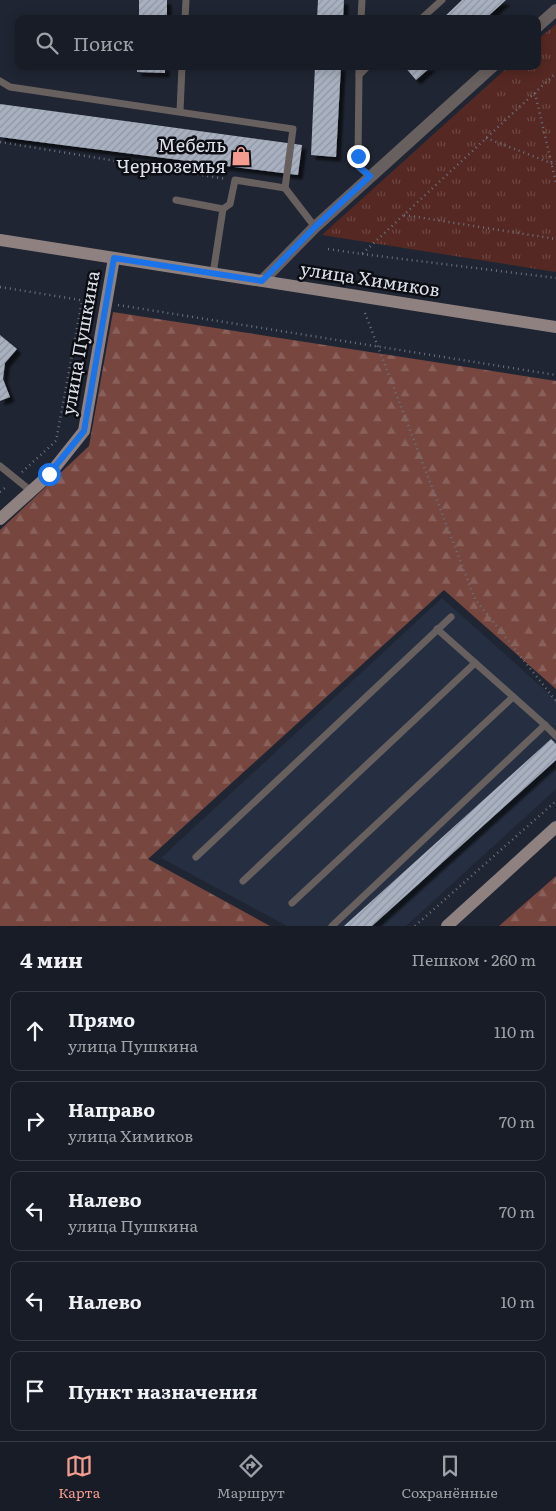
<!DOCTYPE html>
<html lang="ru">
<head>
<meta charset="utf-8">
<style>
	:root { --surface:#171c26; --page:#20252e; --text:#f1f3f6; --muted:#9ea1a7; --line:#363a43; --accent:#f59c90 }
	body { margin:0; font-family:Literata,serif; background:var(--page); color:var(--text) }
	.stop { position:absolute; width:15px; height:15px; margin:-11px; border:4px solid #1a73e8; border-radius:50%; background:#fff }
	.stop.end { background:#1a73e8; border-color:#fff; box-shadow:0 1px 5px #0008 }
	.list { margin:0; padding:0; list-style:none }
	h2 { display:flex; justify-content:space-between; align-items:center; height:65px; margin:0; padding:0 20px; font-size:21px }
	h2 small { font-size:16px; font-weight:400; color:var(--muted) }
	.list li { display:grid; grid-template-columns:32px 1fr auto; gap:15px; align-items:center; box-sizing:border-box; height:80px; margin:0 10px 10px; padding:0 10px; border:1px solid var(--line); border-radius:10px }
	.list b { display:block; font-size:19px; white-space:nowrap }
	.list p { margin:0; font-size:16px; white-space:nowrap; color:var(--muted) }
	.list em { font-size:16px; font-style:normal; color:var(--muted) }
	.icon { flex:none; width:28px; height:28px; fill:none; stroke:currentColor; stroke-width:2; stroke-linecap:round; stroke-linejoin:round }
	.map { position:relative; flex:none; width:556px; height:926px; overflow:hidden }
	.search { position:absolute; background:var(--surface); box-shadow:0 2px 12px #0003; left:15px; right:15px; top:15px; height:55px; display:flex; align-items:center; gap:12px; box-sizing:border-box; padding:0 18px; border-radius:10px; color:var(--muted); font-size:19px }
	.sheet { height:515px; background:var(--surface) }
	nav { display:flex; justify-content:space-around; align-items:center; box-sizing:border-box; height:70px; border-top:1px solid var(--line); background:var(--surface); font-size:14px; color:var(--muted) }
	nav a { display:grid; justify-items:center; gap:2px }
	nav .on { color:var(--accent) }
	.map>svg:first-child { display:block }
</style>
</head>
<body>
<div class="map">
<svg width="556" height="926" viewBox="0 0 556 926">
	<defs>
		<pattern id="forest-firs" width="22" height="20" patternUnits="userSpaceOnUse" patternTransform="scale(1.25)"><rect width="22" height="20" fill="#77463f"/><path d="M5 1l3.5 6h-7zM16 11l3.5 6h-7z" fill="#8a605b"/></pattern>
		<pattern id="park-tufts" width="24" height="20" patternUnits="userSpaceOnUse" patternTransform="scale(1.25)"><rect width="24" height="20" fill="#562823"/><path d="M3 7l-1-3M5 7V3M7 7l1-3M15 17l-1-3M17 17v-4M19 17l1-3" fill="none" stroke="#6e4743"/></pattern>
		<pattern id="building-hatch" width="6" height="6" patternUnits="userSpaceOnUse" patternTransform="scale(1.25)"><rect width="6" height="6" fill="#a9b1c1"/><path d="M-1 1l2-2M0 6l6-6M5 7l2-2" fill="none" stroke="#8f96a2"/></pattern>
		<filter id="shadow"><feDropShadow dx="4.5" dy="4.5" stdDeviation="1" flood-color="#0009"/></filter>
	</defs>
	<rect width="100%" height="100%" fill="#1f2532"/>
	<!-- built -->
	<path fill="#262f41" d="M442 598 556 700V789L406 926H287L161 858Z"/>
	<!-- forest -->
	<g fill="url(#forest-firs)">
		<path d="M113 312 556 381V689L444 590 148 859 270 926H0V530L89 446Z"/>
		<path d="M556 876V926H499Z"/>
	</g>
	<!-- park -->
	<path fill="url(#park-tufts)" d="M556 24V272L322 235 509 66H537V40Z"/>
	<!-- building -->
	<g fill="url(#building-hatch)" filter="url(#shadow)">
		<rect x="139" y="0" width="28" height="19"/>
		<path d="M318 0H344L343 19H317Z"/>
		<path d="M462 0H506L485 19H442Z"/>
		<path d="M137 66H165V73L137 72Z"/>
		<path d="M315 66H341L336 157 311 155Z"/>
		<path d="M404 66H432L416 80Z"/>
		<path d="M0 104 302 145 298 175 0 137Z"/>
		<path d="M0 335 17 349 5 363 3 379 10 397 0 401Z"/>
		<path d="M551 739 556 744V760L372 926H344Z"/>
	</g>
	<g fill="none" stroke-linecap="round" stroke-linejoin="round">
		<!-- path -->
		<g stroke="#6d727e" stroke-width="2.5" stroke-dasharray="1 4" stroke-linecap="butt">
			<path d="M535 93 556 183"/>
			<path d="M486 138 556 165"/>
			<path d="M0 142 226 179"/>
			<path d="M404 215 556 239"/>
			<path d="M328 249 362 254 556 73"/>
			<path d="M362 254 556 278"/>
			<path d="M0 287 93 302"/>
			<path d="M118 305 556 375"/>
			<path d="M365 313 475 599 556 701"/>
			<path d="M22 472 56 441 82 301"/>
			<path d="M0 492 7 486"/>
			<path d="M415 926 556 801"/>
		</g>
		<!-- lane -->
		<g stroke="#68605f" stroke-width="7">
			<path d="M185 19 186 0"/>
			<path d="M361 19 362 0"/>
			<path d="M421 19 442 0"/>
			<path d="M359 66V75L368 66"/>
			<path d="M359 75 358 156 359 167 370 176"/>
			<path d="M0 81 10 87 293 129 285 188 315 227"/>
			<path d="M180 111 182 66"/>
			<path d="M176 200 223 209 213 274"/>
			<path d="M223 209 230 204 235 180 285 188"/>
			<path d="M0 466 31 491"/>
			<path d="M437 629 545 725 556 736"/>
			<path d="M196 857 451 617"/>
			<path d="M243 881 475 663"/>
			<path d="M292 903 513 697"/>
			<path d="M332 926 545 725"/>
		</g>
		<!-- street -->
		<g stroke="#68605f" stroke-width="12">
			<path d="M537 27 556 10"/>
			<path d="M262 281 315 227 493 66"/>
		</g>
		<!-- secondary -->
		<g stroke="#8e817f" stroke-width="12">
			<path d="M0 240 556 327"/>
			<path d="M0 519 49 475 84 431 114 258"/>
			<path d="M447 926 556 827"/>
		</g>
	</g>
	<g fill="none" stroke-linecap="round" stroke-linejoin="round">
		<!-- route -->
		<path stroke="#1a73e8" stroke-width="6" d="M49 474 84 431 114 258 262 281 315 227 370 176 359 167 358 156"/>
	</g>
	<!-- icons -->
	<defs>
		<symbol id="shop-bare" viewBox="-9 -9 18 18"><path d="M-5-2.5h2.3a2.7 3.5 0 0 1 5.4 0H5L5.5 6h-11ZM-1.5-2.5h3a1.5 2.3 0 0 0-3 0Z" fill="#f59c90" stroke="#0c0e14" stroke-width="2.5" paint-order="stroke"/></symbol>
	</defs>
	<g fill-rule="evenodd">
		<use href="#shop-bare" x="227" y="142" width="28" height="28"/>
	</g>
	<g text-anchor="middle" stroke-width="5" stroke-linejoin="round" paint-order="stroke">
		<!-- poi labels -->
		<g font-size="18" fill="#dde1ea" stroke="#0c0e14" text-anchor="end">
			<text x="226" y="152">Мебель<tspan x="226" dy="21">Черноземья</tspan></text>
		</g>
		<!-- street labels -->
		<g font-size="18" fill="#dde1ea" stroke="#0c0e14">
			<text transform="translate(370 280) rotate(9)" y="6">улица Химиков</text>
			<text transform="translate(81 343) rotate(-80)" y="6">улица Пушкина</text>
		</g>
	</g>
</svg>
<div class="stop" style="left:49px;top:474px"></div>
<div class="stop end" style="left:358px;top:156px"></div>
<div class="search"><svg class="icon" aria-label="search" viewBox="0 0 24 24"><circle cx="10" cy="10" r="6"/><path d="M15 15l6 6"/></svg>Поиск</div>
</div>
<section class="sheet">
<h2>4 мин<small>Пешком · 260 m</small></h2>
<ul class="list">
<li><svg class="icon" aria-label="ahead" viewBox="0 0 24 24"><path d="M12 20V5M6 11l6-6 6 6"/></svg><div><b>Прямо</b><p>улица Пушкина</p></div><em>110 m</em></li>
<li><svg class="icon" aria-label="right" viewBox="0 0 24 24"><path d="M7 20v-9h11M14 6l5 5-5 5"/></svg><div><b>Направо</b><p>улица Химиков</p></div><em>70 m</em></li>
<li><svg class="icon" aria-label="left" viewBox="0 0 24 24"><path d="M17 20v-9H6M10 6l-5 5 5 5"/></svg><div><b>Налево</b><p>улица Пушкина</p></div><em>70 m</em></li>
<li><svg class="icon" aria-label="left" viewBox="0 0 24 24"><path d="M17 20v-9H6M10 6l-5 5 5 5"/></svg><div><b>Налево</b></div><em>10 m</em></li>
<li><svg class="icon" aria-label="arrive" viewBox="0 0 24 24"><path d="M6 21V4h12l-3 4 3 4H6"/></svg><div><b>Пункт назначения</b></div></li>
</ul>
</section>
<nav>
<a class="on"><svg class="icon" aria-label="map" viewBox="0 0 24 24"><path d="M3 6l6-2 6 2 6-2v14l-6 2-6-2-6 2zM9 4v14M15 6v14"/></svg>Карта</a>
<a><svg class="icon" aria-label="directions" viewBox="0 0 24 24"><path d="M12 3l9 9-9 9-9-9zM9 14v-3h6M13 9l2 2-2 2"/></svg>Маршрут</a>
<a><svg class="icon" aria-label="saved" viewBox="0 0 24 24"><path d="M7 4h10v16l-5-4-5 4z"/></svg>Сохранённые</a>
</nav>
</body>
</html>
